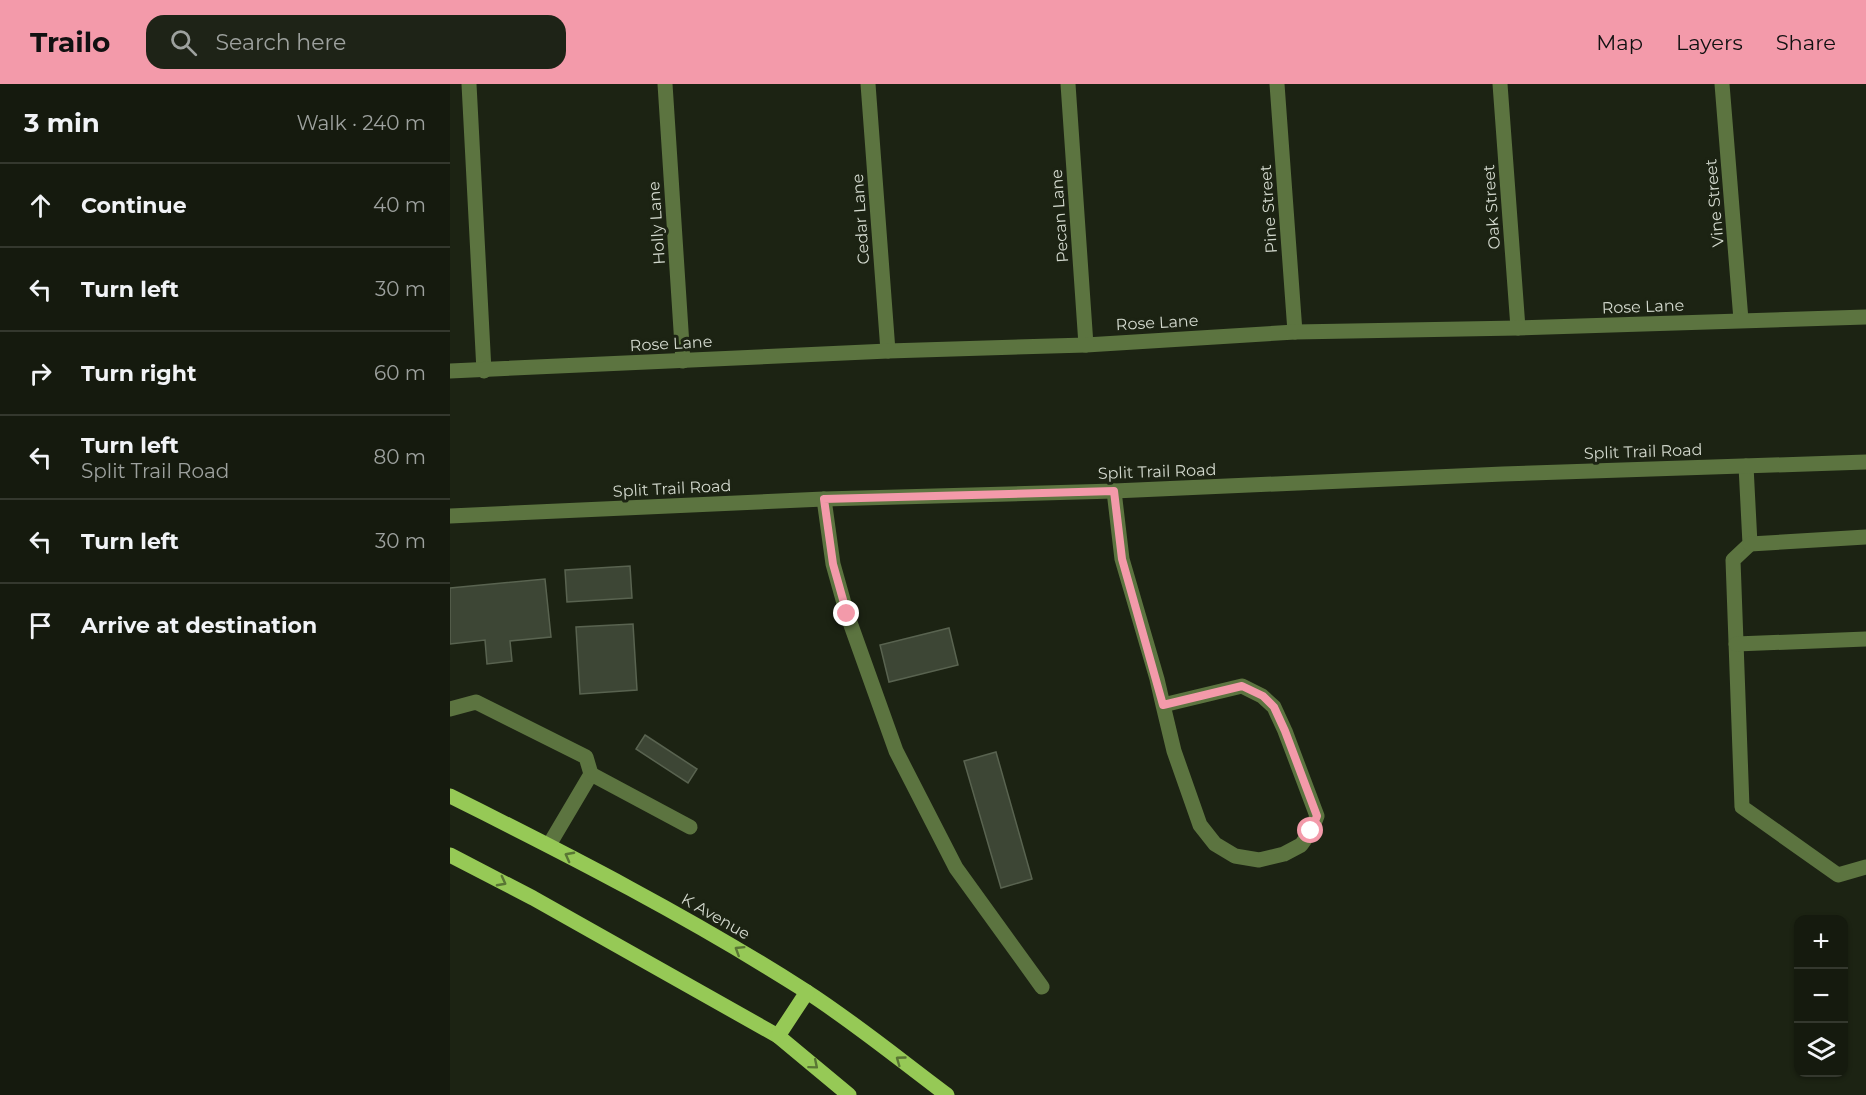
<!DOCTYPE html>
<html lang="en">
<head>
<meta charset="utf-8">
<style>
	:root { --surface:#151a0e; --page:#1e2317; --text:#f1f3f6; --muted:#9da19e; --line:#34382e; --accent:#f39aaa }
	body { margin:0; font-family:Montserrat,sans-serif; background:var(--page); color:var(--text) }
	.controls { position:absolute; right:18px; bottom:18px; display:grid; overflow:hidden; border-radius:12px; box-shadow:0 2px 4px #0004 }
	.controls button { width:54px; height:54px; display:grid; place-items:center; padding:0; border:0; border-bottom:2px solid var(--line); background:var(--surface); color:var(--text); font:30px sans-serif }
	.stop { position:absolute; width:18px; height:18px; margin:-14px; border:4px solid #f39aaa; border-radius:50%; background:#fff }
	.stop.end { background:#f39aaa; border-color:#fff; box-shadow:0 2px 6px #0008 }
	.list { margin:0; padding:0; list-style:none }
	h2 { display:flex; justify-content:space-between; align-items:center; height:78px; margin:0; padding:0 24px; font-size:26px }
	h2 small { font-size:20px; font-weight:400; color:var(--muted) }
	.list li { display:grid; grid-template-columns:39px 1fr auto; gap:18px; align-items:center; box-sizing:border-box; height:84px; padding:0 24px; border-top:2px solid var(--line) }
	.list b { display:block; font-size:22px; white-space:nowrap }
	.list p { margin:0; font-size:20px; white-space:nowrap; color:var(--muted) }
	.list em { font-size:20px; font-style:normal; color:var(--muted) }
	.icon { flex:none; width:33px; height:33px; fill:none; stroke:currentColor; stroke-width:2; stroke-linecap:round; stroke-linejoin:round }
	.map { position:relative; flex:none; width:1416px; height:1011px; overflow:hidden }
	header { display:flex; align-items:center; gap:36px; box-sizing:border-box; height:84px; padding:0 30px; background:var(--accent); color:#111 }
	header strong { font-size:28px }
	nav { display:flex; gap:33px; margin-inline-start:auto; font-size:21px }
	.search { width:420px; height:54px; background:var(--page); display:flex; align-items:center; gap:15px; box-sizing:border-box; padding:0 21px; border-radius:18px; color:var(--muted); font-size:22px }
	main { display:flex }
	aside { flex:1; background:var(--surface) }
	.map>svg:first-child { display:block }
</style>
</head>
<body>
<header>
<strong>Trailo</strong>
<div class="search"><svg class="icon" aria-label="search" viewBox="0 0 24 24"><circle cx="10" cy="10" r="6"/><path d="M15 15l6 6"/></svg>Search here</div>
<nav><a>Map</a><a>Layers</a><a>Share</a></nav>
</header>
<main>
<aside>
<h2>3 min<small>Walk · 240 m</small></h2>
<ul class="list">
<li><svg class="icon" aria-label="ahead" viewBox="0 0 24 24"><path d="M12 20V5M6 11l6-6 6 6"/></svg><div><b>Continue</b></div><em>40 m</em></li>
<li><svg class="icon" aria-label="left" viewBox="0 0 24 24"><path d="M17 20v-9H6M10 6l-5 5 5 5"/></svg><div><b>Turn left</b></div><em>30 m</em></li>
<li><svg class="icon" aria-label="right" viewBox="0 0 24 24"><path d="M7 20v-9h11M14 6l5 5-5 5"/></svg><div><b>Turn right</b></div><em>60 m</em></li>
<li><svg class="icon" aria-label="left" viewBox="0 0 24 24"><path d="M17 20v-9H6M10 6l-5 5 5 5"/></svg><div><b>Turn left</b><p>Split Trail Road</p></div><em>80 m</em></li>
<li><svg class="icon" aria-label="left" viewBox="0 0 24 24"><path d="M17 20v-9H6M10 6l-5 5 5 5"/></svg><div><b>Turn left</b></div><em>30 m</em></li>
<li><svg class="icon" aria-label="arrive" viewBox="0 0 24 24"><path d="M6 21V4h12l-3 4 3 4H6"/></svg><div><b>Arrive at destination</b></div></li>
</ul>
</aside>
<div class="map">
<svg width="1416" height="1011" viewBox="0 0 1416 1011">
	<rect width="100%" height="100%" fill="#1c2313"/>
	<!-- building -->
	<g fill="#3d4635" stroke="#596350" stroke-width="1.5">
		<path d="M180 482 182 514 117 518 115 486Z"/>
		<path d="M95 495 101 553 60 557 62 577 37 580 35 556 0 560V504Z"/>
		<path d="M183 540 187 606 130 610 126 543Z"/>
		<path d="M499 544 508 581 439 598 430 561Z"/>
		<path d="M195 651 247 685 238 699 186 665Z"/>
		<path d="M546 668 582 795 551 804 514 677Z"/>
	</g>
	<g fill="none" stroke-linecap="round" stroke-linejoin="round">
		<!-- minor -->
		<g stroke="#5c7440" stroke-width="15">
			<path d="M19 0 34 287"/>
			<path d="M215 0 233 277"/>
			<path d="M418 0 438 267"/>
			<path d="M618 0 636 261"/>
			<path d="M827 0 845 248"/>
			<path d="M1050 0 1068 244"/>
			<path d="M1272 0 1291 236"/>
			<path d="M0 287 438 267 636 261 845 248 1068 244 1416 233"/>
			<path d="M1296 382 1300 460 1283 476 1292 723 1388 791 1416 783"/>
			<path d="M664 407 672 475 707 595 713 621 724 667 750 741 765 760 785 772 809 776 834 770 851 761 861 747 867 732 835 647 824 623 812 612 792 602 713 621"/>
			<path d="M374 415 383 480 397 530 446 667 506 784 592 903"/>
			<path d="M0 432 374 415 664 407 1053 390 1416 378"/>
			<path d="M1300 460 1416 453"/>
			<path d="M1286 560 1416 555"/>
			<path d="M0 625 26 618 136 673 141 690 99 761"/>
			<path d="M141 690 240 743"/>
		</g>
		<!-- major -->
		<g stroke="#96c956" stroke-width="15">
			<path d="M0 712C121 772 241 834 354 906 404 938 450 976 497 1011"/>
			<path d="M0 771 83 814 328 952 399 1011"/>
			<path d="M328 952 357 908"/>
		</g>
	</g>
	<!-- one-way arrows -->
	<defs><path id="oneway-chevron" d="M-2-3.5L2.5 0L-2 3.5" fill="none" stroke-width="1.6" stroke-linecap="round" stroke-linejoin="round" transform="scale(1.5)"/></defs>
	<g stroke="#597634">
		<use href="#oneway-chevron" transform="translate(119 772) rotate(-152)"/>
		<use href="#oneway-chevron" transform="translate(52 798) rotate(28)"/>
		<use href="#oneway-chevron" transform="translate(289 866) rotate(-148)"/>
		<use href="#oneway-chevron" transform="translate(450 976) rotate(-144)"/>
		<use href="#oneway-chevron" transform="translate(364 981) rotate(40)"/>
	</g>
	<g fill="none" stroke-linecap="round" stroke-linejoin="round">
		<!-- route -->
		<path stroke="#f39aaa" stroke-width="8" d="M397 530 383 480 374 415 664 407 672 475 713 621 792 602 813 612 824 623 835 647 867 732 861 747"/>
	</g>
	<g text-anchor="middle" stroke-width="6" stroke-linejoin="round" paint-order="stroke">
		<!-- street labels -->
		<g font-size="16" fill="#d3d9ce" stroke="#1c2313">
			<text transform="translate(1264 119) rotate(-95)" y="6">Vine Street</text>
			<text transform="translate(1041 123) rotate(-94)" y="6">Oak Street</text>
			<text transform="translate(818 125) rotate(-94)" y="6">Pine Street</text>
			<text transform="translate(609 132) rotate(-94)" y="6">Pecan Lane</text>
			<text transform="translate(410 135) rotate(-94)" y="6">Cedar Lane</text>
			<text transform="translate(206 139) rotate(-94)" y="6">Holly Lane</text>
			<text transform="translate(1193 222) rotate(-2)" y="6">Rose Lane</text>
			<text transform="translate(707 238) rotate(-3)" y="6">Rose Lane</text>
			<text transform="translate(221 259) rotate(-3)" y="6">Rose Lane</text>
			<text transform="translate(1193 367) rotate(-2)" y="6">Split Trail Road</text>
			<text transform="translate(707 387) rotate(-2)" y="6">Split Trail Road</text>
			<text transform="translate(222 404) rotate(-3)" y="6">Split Trail Road</text>
			<text transform="translate(266 832) rotate(30)" y="6">K Avenue</text>
		</g>
	</g>
</svg>
<div class="controls">
<button>+</button>
<button>−</button>
<button><svg class="icon" aria-label="layers" viewBox="0 0 24 24"><path d="M12 4l9 5-9 5-9-5zM3 14l9 5 9-5"/></svg></button>
</div>
<div class="stop" style="left:861px;top:747px"></div>
<div class="stop end" style="left:397px;top:530px"></div>
</div>
</main>
</body>
</html>
